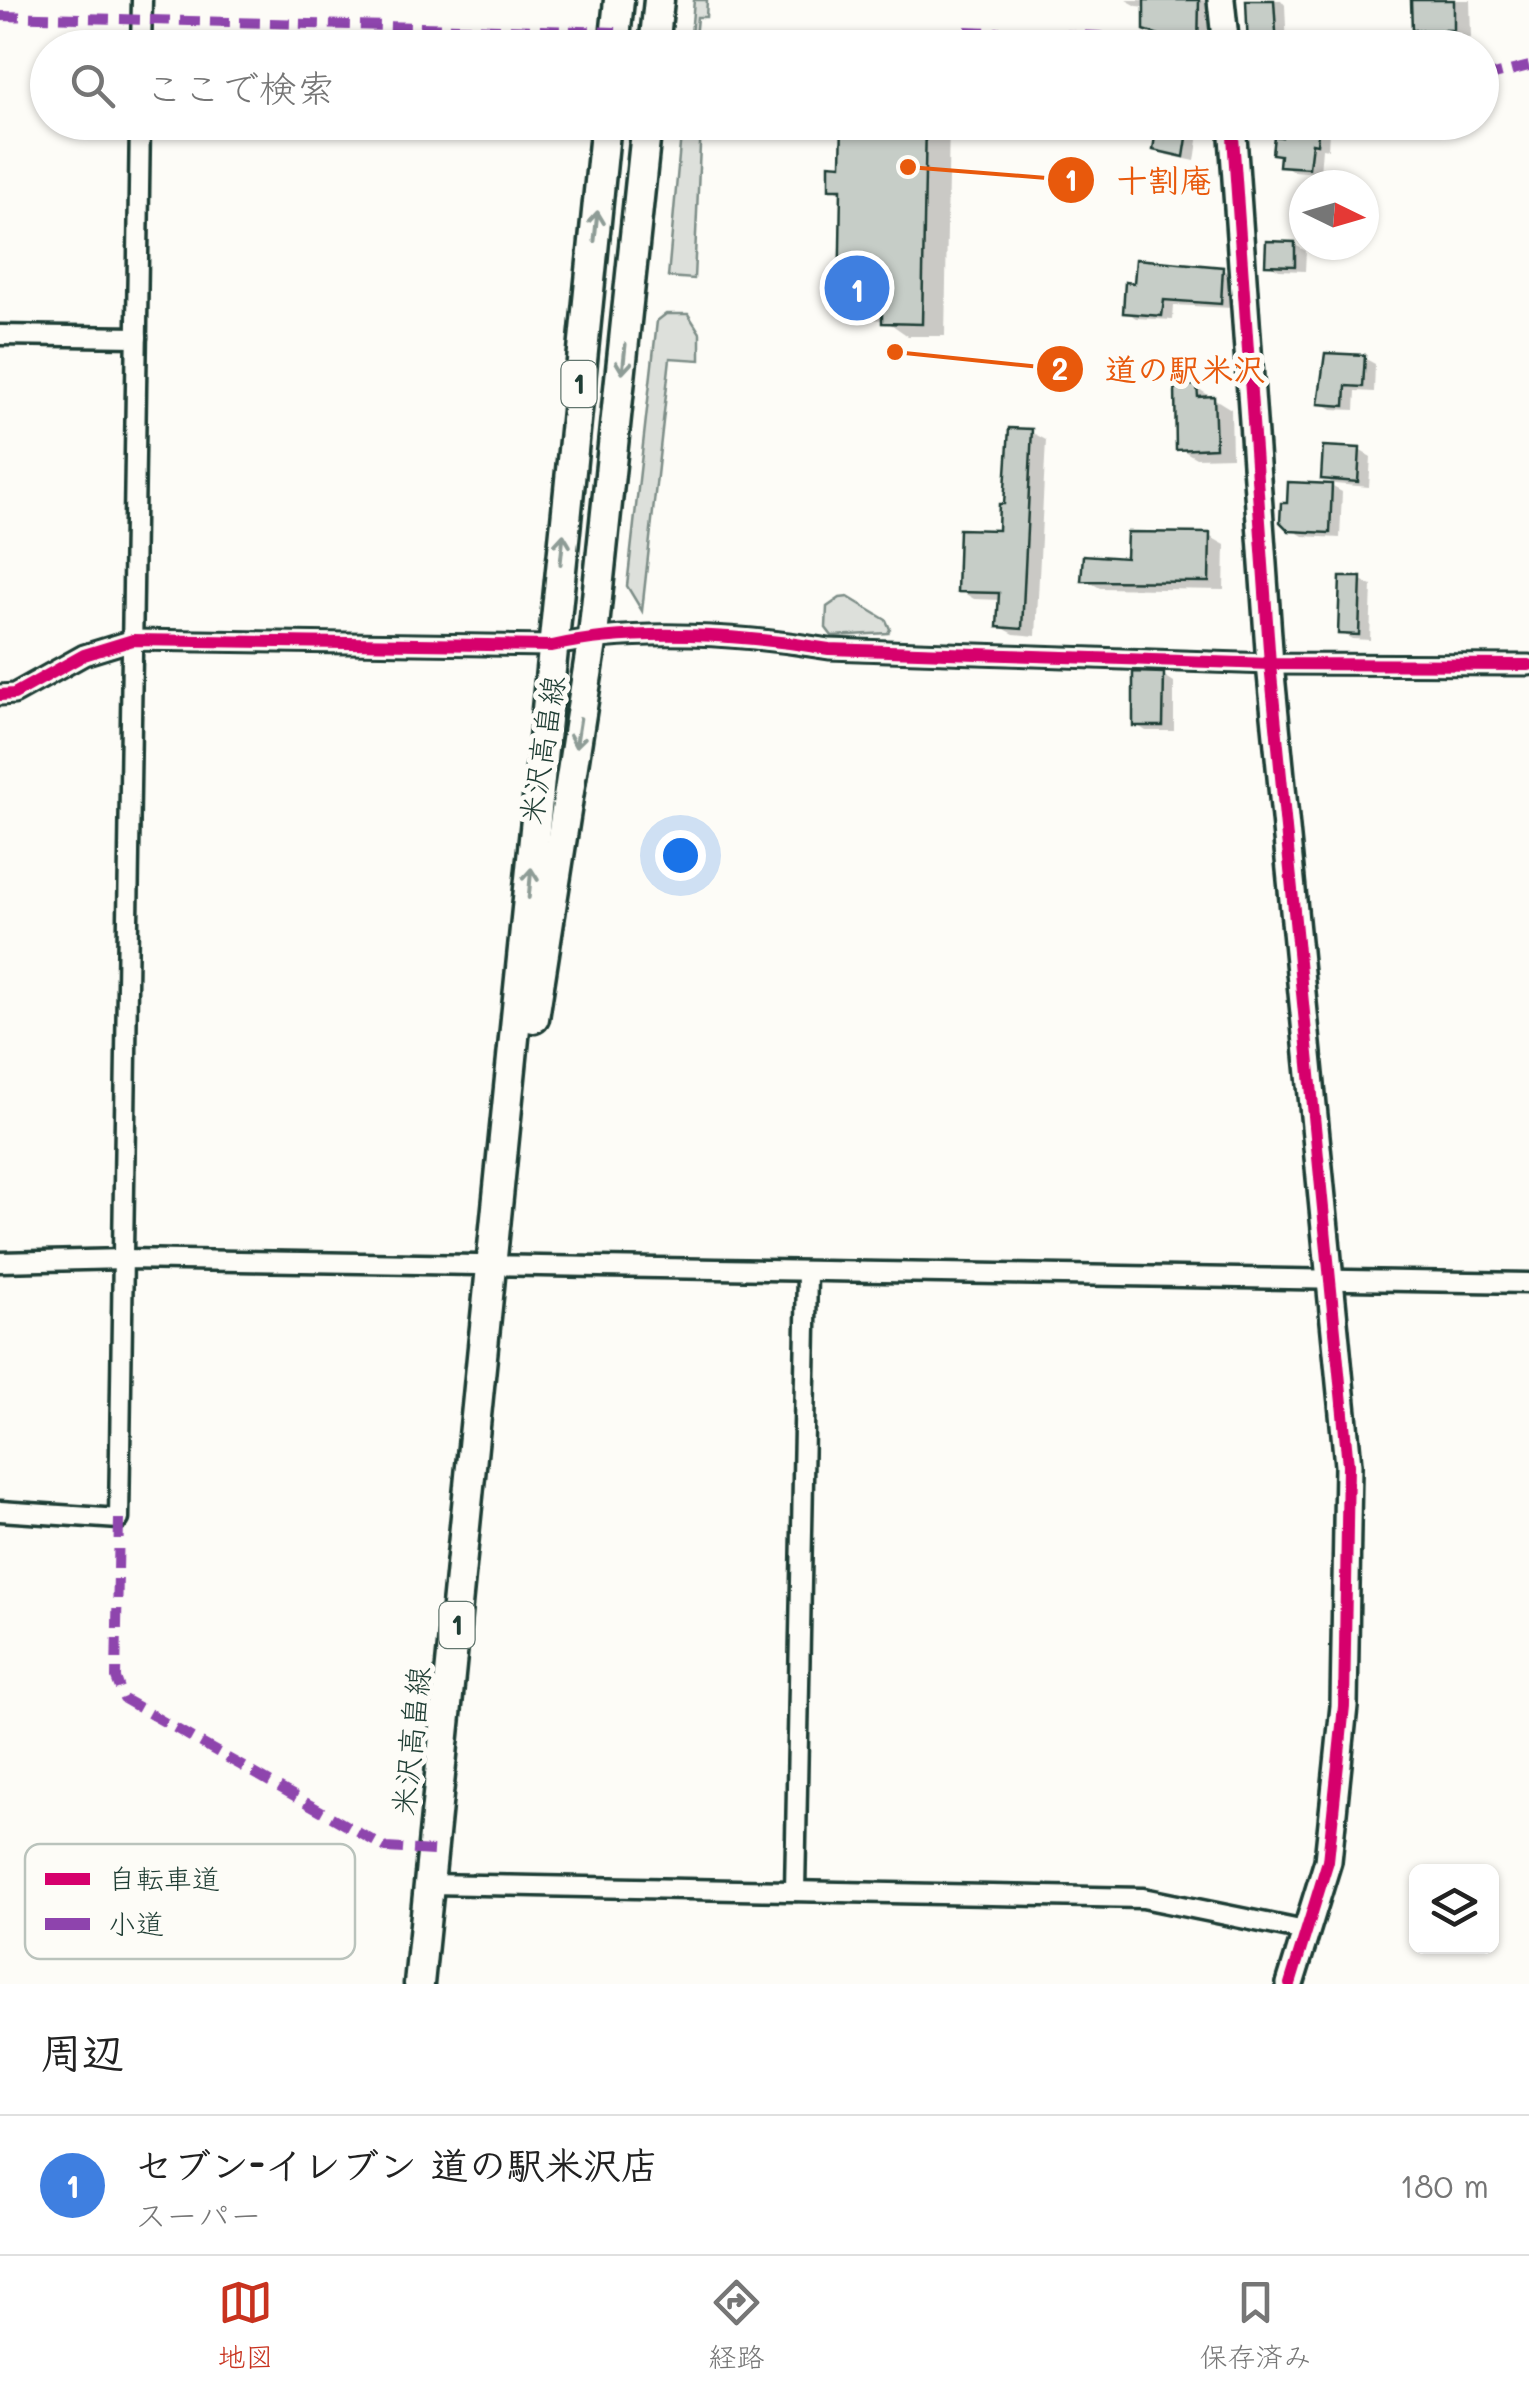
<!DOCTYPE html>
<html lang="ja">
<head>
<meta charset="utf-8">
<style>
	:root { --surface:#fff; --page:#f2f2f2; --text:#222; --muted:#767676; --line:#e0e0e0; --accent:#c8321e }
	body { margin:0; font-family:Mali,"Klee One",sans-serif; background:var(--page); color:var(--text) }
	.controls { position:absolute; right:30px; bottom:30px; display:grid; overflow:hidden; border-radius:15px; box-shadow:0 2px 8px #0004 }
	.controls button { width:90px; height:90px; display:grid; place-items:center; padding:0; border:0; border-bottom:2px solid var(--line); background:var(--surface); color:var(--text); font:50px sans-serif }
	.compass { position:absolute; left:1289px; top:170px; width:90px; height:90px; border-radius:50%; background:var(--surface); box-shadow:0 2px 8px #0004; rotate:95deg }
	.you { position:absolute; left:680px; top:855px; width:35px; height:35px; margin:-25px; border:8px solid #fff; border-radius:50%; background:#1a73e8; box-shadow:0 0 0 15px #1a73e833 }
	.badge { display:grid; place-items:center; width:65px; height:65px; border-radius:50%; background:var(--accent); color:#fff; font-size:32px; font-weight:700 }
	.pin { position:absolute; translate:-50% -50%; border:5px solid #fff; box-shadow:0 2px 10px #0006 }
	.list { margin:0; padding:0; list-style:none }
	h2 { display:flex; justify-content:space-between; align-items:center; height:130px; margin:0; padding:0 40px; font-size:42px }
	h2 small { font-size:32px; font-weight:400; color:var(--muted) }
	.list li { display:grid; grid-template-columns:65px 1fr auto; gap:30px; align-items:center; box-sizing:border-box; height:140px; padding:0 40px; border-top:2px solid var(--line) }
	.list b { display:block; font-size:38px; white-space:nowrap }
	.list p { margin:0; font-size:32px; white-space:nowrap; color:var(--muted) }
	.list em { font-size:32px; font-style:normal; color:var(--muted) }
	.icon { flex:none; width:55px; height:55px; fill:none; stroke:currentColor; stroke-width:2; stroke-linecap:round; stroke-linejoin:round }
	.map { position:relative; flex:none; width:1529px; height:1984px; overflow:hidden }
	.search { position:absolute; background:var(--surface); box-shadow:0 2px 8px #0004; left:30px; right:30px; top:30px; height:110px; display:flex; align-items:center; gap:25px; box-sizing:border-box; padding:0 35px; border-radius:55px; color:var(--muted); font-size:38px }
	.sheet { height:270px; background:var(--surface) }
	nav { display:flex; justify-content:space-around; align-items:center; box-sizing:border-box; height:140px; border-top:2px solid var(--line); background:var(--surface); font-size:28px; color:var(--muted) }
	nav a { display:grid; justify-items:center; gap:5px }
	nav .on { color:var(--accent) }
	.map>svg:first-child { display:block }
</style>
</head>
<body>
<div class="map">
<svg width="1529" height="1984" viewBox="0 0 1529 1984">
	<rect width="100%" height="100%" fill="#fdfcf7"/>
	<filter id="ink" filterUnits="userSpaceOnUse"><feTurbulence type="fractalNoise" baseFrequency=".01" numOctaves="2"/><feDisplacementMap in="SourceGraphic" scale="20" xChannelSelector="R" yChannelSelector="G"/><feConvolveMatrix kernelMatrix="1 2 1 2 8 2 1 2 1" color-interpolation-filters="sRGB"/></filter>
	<g filter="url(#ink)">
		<!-- green -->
		<g fill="#dde0db" stroke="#7e8e88" stroke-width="2.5">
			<path d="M694 0H707L706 17H697L695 39 705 40V47H690Z"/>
			<path d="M682 123H701L694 279 668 277Z"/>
			<path d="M666 314H688L700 333V360L670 358 642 611 627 586 657 321Z"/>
			<path d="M848 597 886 620 890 629 888 633 832 636 826 628 827 607 840 598Z"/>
		</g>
		<!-- shadow -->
		<g fill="#0003">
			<path d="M1126 0H1219V48H1187L1168 41 1146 28 1147 7 1137 6Z"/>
			<path d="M1248 0H1281L1285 5 1287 48H1250Z"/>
			<path d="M1419 0H1470L1471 38 1432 39 1414 29Z"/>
			<path d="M845 45 926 47 928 48H845Z"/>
			<path d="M844 122H949L945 336H908L885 320 865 319 841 306 843 194 831 187 843 167Z"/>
			<path d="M1286 122H1326L1325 129 1329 132 1328 149 1322 148 1320 173 1293 171 1282 164 1283 157 1275 152 1285 140Z"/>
			<path d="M1188 128 1199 134 1195 161 1167 155 1156 148Z"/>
			<path d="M1295 245 1306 251 1305 271 1279 270 1267 263Z"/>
			<path d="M1222 269 1233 276 1231 308 1174 305 1173 320 1136 318 1125 311Z"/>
			<path d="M1364 358 1375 364 1374 392 1356 391 1355 410 1332 409 1321 403Z"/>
			<path d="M1197 388 1231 409 1232 457 1196 458 1179 448Z"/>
			<path d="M1031 432 1046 440 1036 636 1014 634 999 626 1001 600 974 599 959 590 1000 533Z"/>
			<path d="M1359 450 1371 457 1369 487 1335 484 1324 478Z"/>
			<path d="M1331 486 1342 492 1340 538 1303 536 1291 529Z"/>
			<path d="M1209 536 1225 545 1224 590 1100 588 1084 579 1129 560Z"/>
			<path d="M1361 580 1372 586 1370 640 1352 639 1341 633Z"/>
			<path d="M1163 675 1174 682V731H1146L1135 724Z"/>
		</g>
		<!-- building -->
		<g fill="#c6cdc7" stroke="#1f3d34" stroke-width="2.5">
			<path d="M1144 0H1199L1198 48 1144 30Z"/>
			<path d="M1246 0H1274L1277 48H1248Z"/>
			<path d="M1411 0H1454V30H1412Z"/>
			<path d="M842 122H926L922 324 882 323V308L839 307 841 189H829V164L841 165Z"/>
			<path d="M1157 122 1189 125 1184 157 1153 150Z"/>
			<path d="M1284 122H1319L1317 144 1312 143 1309 168 1279 166 1280 155 1272 154 1274 136 1282 137Z"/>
			<path d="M1266 241 1295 242V266L1265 265Z"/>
			<path d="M1136 259 1223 267 1221 304 1164 300 1162 316 1123 313 1125 282 1134 283Z"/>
			<path d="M1325 353 1365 355 1363 387 1346 386 1345 406 1318 404Z"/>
			<path d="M1197 385 1198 397 1214 396 1216 448 1176 450 1175 386Z"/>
			<path d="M1009 428 1032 429 1022 629 997 627 999 593 957 592 959 529 998 530 999 504H1004Z"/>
			<path d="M1323 446 1360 448 1358 482 1321 479Z"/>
			<path d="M1288 482 1332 484 1330 533 1289 531 1280 522 1281 503H1287Z"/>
			<path d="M1127 532 1210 533 1209 582 1081 581 1083 555 1126 558Z"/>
			<path d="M1340 577H1361L1359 635 1338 634Z"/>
			<path d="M1133 672 1164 673 1163 726H1133Z"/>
		</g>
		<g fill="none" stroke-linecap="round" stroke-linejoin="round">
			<defs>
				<g id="street">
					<path d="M141 48 142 0"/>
					<path d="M0 335 137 337"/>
					<path d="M0 695 14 694 84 655 133 640 552 646C635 627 746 635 829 649L1270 664 1529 665"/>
					<path d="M0 1262 125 1259 1529 1283"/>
					<path d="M0 1511 119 1519 140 122"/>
					<path d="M429 1884 1143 1898 1305 1931"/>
					<path d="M795 1891 807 1273"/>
				</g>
				<g id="secondary">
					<path d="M1221 0 1226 48"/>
					<path d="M1232 122 1270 664 1348 1465 1344 1706 1328 1861 1290 1984"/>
				</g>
				<g id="primary">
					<path d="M614 48 619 0"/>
					<path d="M654 48 659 0"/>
					<path d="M534 1018 593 636 647 122"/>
					<path d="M419 1984 606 122"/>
				</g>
			</defs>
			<!-- street casing -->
			<use href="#street" stroke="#1f3d34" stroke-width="25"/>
			<!-- secondary casing -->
			<use href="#secondary" stroke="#1f3d34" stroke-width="32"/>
			<!-- primary casing -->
			<use href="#primary" stroke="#1f3d34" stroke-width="35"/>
			<!-- street -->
			<use href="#street" stroke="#fdfcf7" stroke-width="18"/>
			<!-- secondary -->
			<use href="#secondary" stroke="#fdfcf7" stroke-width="25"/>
			<!-- primary -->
			<use href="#primary" stroke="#fdfcf7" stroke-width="28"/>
			<!-- quiet -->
			<g stroke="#8e44ad" stroke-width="10" stroke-dasharray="20 10" stroke-linecap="butt">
				<path d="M0 16 616 32"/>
				<path d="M965 31 1099 36 1146 48"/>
				<path d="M1482 78 1529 66"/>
				<path d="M119 1519 116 1678 124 1699 386 1848 433 1851"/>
			</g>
			<defs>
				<g id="cycleway">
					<path d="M1232 122 1270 664 1348 1465 1344 1706 1328 1861 1290 1984"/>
					<path d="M0 695 14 694 84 655 133 640 552 646C635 627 746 635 829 649L1270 664 1529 665"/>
				</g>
			</defs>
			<!-- cycleway casing -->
			<use href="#cycleway" stroke="#fdfcf7" stroke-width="19"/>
			<!-- cycleway -->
			<use href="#cycleway" stroke="#d6006c" stroke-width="12"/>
		</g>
		<!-- one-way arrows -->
		<defs><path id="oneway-shaft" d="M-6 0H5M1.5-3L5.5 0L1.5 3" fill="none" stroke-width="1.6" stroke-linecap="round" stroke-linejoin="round" transform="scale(2.5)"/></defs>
		<g stroke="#8e9c96">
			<use href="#oneway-shaft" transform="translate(596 226) rotate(-84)"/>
			<use href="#oneway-shaft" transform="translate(624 359) rotate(96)"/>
			<use href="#oneway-shaft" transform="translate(562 549) rotate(-84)"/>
			<use href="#oneway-shaft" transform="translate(578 733) rotate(99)"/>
			<use href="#oneway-shaft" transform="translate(530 883) rotate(-85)"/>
		</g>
	</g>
	<g text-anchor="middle" stroke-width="10" stroke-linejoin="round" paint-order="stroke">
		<!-- shield labels -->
		<g fill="#fdfcf7" stroke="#62766e" stroke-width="2.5">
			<rect x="561.5" y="361" width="35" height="46" rx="8"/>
			<rect x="439.5" y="1602" width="35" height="46" rx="8"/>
		</g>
		<g font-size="28" font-weight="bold" fill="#1f3d34">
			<text x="579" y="394">1</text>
			<text x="457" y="1635">1</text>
		</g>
		<!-- street labels -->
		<g font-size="30" fill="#1f3d34" stroke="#fdfcf7">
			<text transform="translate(543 750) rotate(-81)" y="10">米沢高畠線</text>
			<text transform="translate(412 1741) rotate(-84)" y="10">米沢高畠線</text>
		</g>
	</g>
	<!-- legend -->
	<rect x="25" y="1844" width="330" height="115" rx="15" fill="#fdfcf7" stroke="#bac3bc" stroke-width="2.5"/>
	<rect x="45" y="1873" width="45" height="12" fill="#d6006c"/>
	<rect x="45" y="1918" width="45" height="12" fill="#8e44ad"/>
	<g font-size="28" fill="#1f3d34">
		<text x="108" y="1889">自転車道</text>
		<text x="108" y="1934">小道</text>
	</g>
	<!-- callouts -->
	<path fill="none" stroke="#e8590c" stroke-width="4" d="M908 167L1071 180M895 352L1060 369"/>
	<g fill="#e8590c" stroke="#fdfcf7" stroke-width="4">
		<circle cx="908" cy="167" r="10"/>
		<circle cx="895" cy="352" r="10"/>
		<circle cx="1071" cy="180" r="25"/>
		<circle cx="1060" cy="369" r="25"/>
	</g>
	<g font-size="30" text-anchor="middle" font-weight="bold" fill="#fff">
		<text x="1071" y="191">1</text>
		<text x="1060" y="380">2</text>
	</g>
	<g font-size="32" text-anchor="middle" font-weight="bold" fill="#e8590c" stroke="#fdfcf7" stroke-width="10" stroke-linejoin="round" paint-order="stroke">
		<text x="1164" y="192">十割庵</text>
		<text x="1185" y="381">道の駅米沢</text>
	</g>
</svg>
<div class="controls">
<button><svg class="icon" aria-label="layers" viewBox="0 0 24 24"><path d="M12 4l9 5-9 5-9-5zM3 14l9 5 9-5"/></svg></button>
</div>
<svg class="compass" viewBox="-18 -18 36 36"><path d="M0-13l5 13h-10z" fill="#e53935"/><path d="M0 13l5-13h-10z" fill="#767676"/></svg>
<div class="you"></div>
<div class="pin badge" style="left:857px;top:288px;background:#3f7fe0">1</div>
<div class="search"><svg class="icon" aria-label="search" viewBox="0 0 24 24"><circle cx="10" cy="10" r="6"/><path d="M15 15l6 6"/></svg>ここで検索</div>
</div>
<section class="sheet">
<h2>周辺<small></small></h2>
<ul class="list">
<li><span class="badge" style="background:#3f7fe0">1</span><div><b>セブン-イレブン 道の駅米沢店</b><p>スーパー</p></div><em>180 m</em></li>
</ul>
</section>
<nav>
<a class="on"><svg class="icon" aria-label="map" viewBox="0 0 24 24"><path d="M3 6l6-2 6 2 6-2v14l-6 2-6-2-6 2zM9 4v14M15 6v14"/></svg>地図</a>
<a><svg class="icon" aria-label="directions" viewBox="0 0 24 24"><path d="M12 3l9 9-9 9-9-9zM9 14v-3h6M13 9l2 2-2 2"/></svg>経路</a>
<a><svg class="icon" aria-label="saved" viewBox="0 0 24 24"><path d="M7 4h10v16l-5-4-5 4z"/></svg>保存済み</a>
</nav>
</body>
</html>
